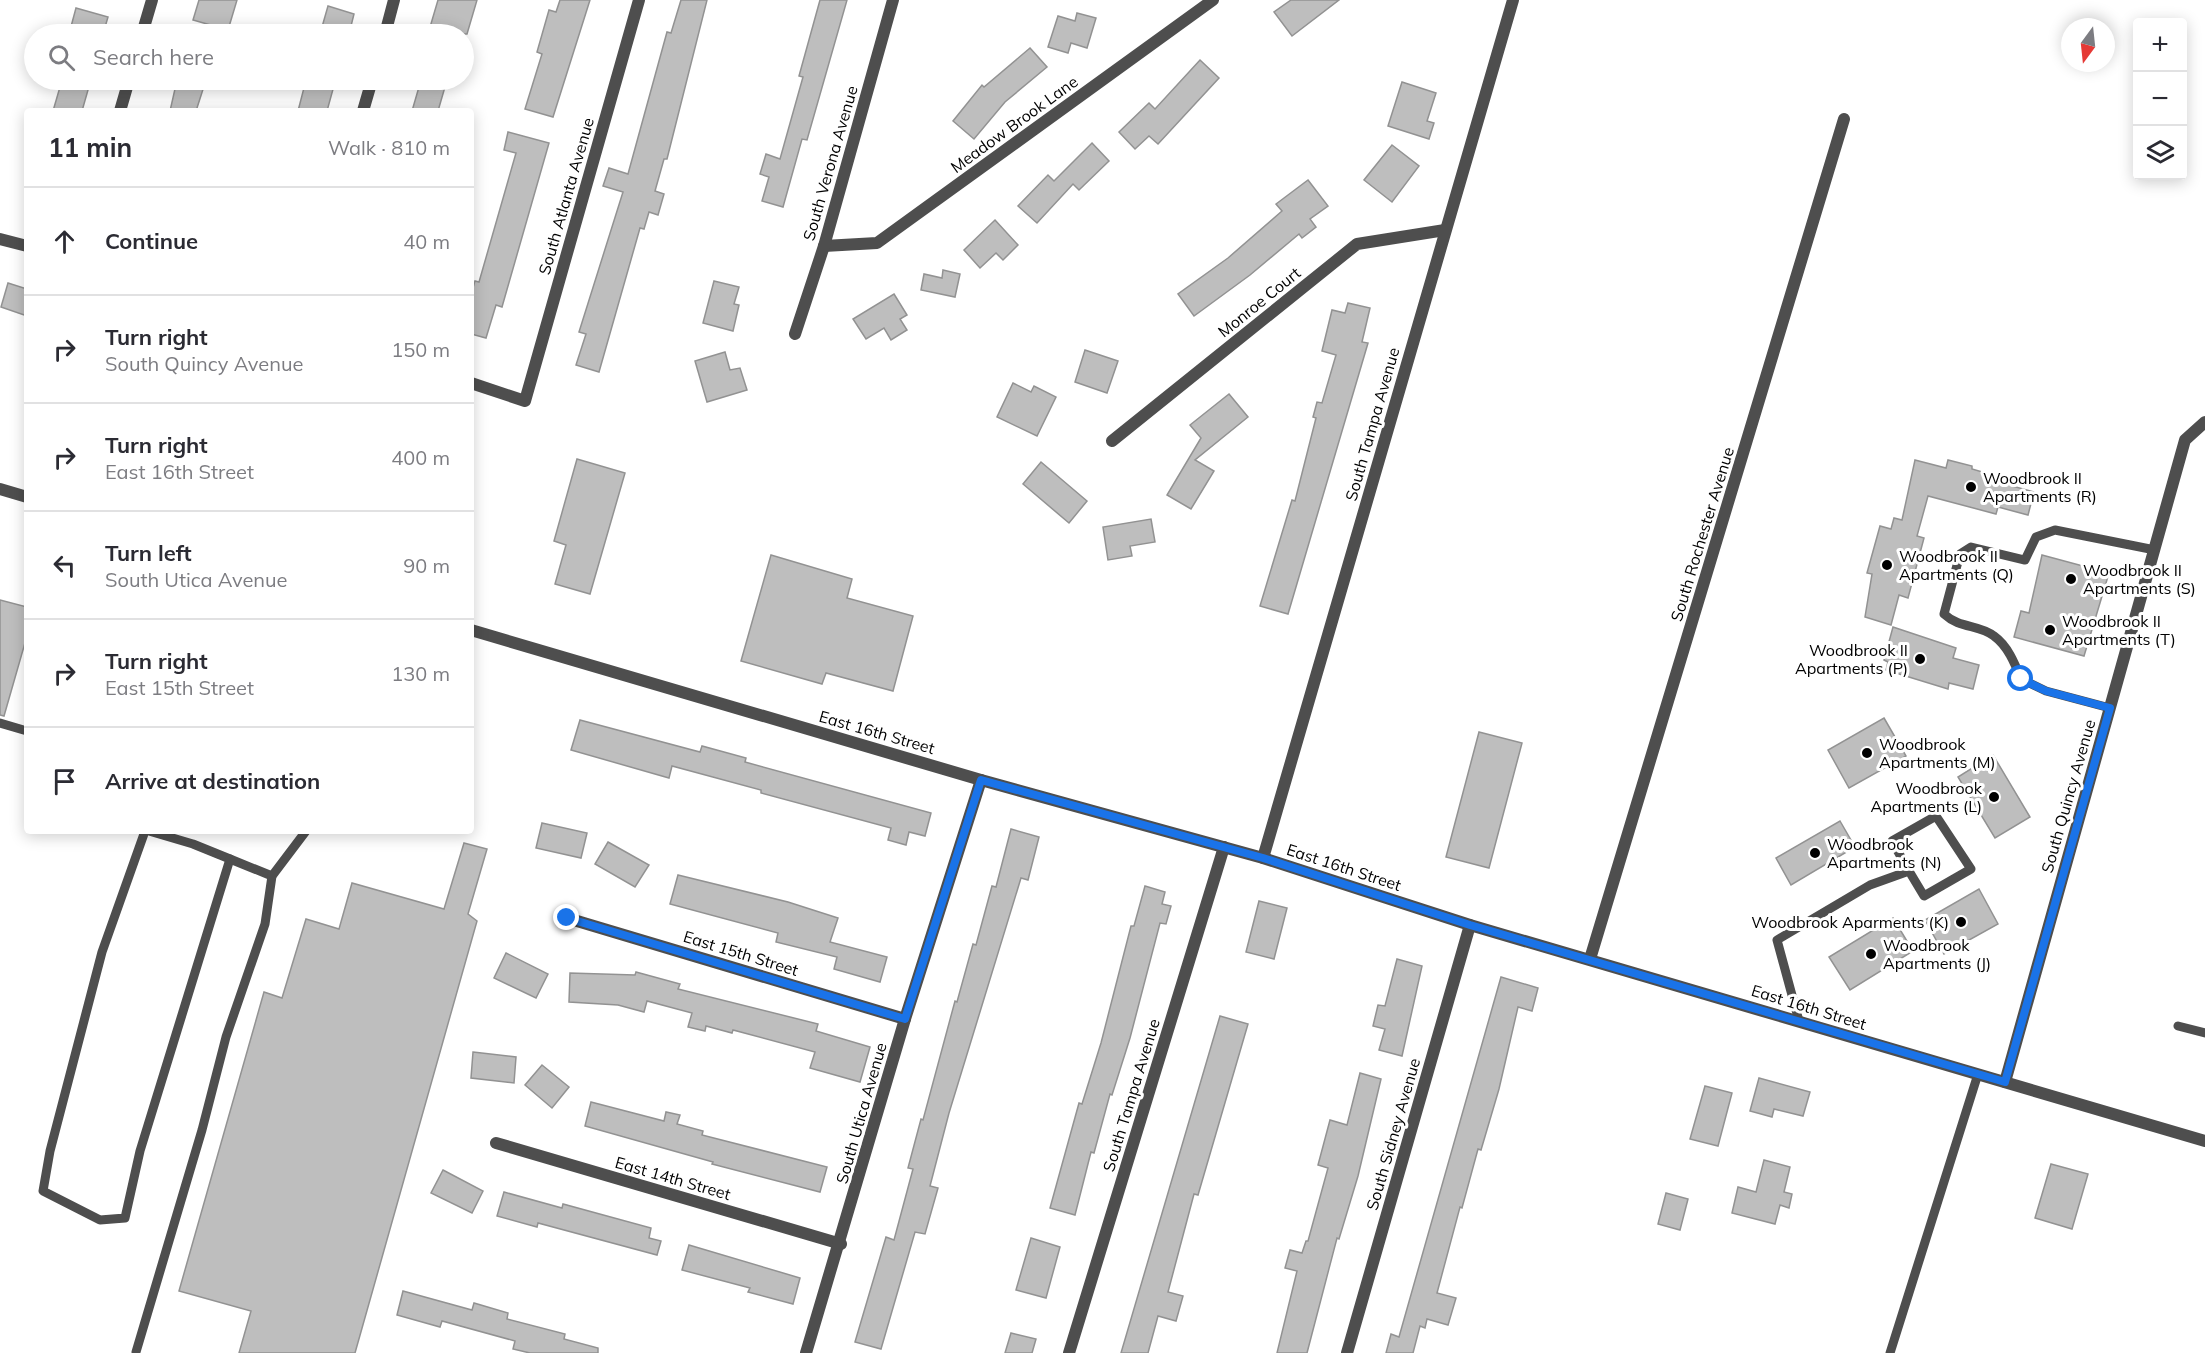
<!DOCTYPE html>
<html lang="en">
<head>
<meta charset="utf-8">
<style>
	:root { --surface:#fff; --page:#f7f7f7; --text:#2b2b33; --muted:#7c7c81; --line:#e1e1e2 }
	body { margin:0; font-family:Mulish,sans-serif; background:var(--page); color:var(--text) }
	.controls { position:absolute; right:18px; top:18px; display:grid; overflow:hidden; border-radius:6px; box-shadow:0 3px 15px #0003 }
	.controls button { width:54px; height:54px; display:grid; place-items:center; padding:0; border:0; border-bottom:2px solid var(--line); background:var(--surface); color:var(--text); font:30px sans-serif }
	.compass { position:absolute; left:2061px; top:18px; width:54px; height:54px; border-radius:50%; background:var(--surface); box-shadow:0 3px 15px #0003; rotate:195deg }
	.stop { position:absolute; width:18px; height:18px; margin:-14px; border:4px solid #1a73e8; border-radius:50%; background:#fff }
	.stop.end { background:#1a73e8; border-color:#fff; box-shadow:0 2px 6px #0008 }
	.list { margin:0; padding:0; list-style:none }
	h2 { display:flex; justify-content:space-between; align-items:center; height:78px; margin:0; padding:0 24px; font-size:26px }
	h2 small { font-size:20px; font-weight:400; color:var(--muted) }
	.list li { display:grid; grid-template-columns:39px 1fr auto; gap:18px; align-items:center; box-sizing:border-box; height:108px; padding:0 24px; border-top:2px solid var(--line) }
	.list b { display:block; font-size:22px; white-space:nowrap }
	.list p { margin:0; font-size:20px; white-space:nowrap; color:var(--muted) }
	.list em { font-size:20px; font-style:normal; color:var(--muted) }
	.icon { flex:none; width:33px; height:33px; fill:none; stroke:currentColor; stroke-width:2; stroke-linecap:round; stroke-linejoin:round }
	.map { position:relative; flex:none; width:2205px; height:1353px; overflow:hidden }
	.search { position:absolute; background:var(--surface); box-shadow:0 3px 15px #0003; left:24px; top:24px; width:450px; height:66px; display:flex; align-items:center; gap:15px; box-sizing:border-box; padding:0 21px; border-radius:33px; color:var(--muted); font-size:22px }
	.panel { position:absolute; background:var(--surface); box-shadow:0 3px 15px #0003; left:24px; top:108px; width:450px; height:726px; border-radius:6px }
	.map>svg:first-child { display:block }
</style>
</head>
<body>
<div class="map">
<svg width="2205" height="1353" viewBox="0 0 2205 1353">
	<rect width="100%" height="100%" fill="#fff"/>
	<!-- building -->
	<g fill="#bebebe" stroke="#929292" stroke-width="1.5">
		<path d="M199 0H237L228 30 193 20Z"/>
		<path d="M438 0H477L467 34H428Z"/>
		<path d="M560 0H590L553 117 525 109 542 54 537 52 549 10 556 12Z"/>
		<path d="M681 0H707L667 159H664L655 191 664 194 658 215 649 212 644 229 640 228 599 372 576 365 586 334 579 332 623 192 603 186 609 168 628 174 667 32 671 33Z"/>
		<path d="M820 0H847L807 140 802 139 783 207 762 201 769 177 760 174 766 154 780 159 803 77 799 76Z"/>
		<path d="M1291 0H1339L1292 36 1274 12Z"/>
		<path d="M328 6 354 14 349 34H320Z"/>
		<path d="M76 8 108 17 103 34H69Z"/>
		<path d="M1077 13 1096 18 1087 48 1071 43 1068 53 1048 47 1058 16 1075 21Z"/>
		<path d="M1030 48 1047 67 1005 102 974 139 953 121 982 85 984 87Z"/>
		<path d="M1200 60 1219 78 1158 144 1149 136 1135 149 1119 132 1149 103 1155 109Z"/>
		<path d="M62 80 90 83 82 111H53Z"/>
		<path d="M177 80H206L196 111H170Z"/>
		<path d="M306 80 335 82 327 111H298Z"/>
		<path d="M421 80H447L438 111H412Z"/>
		<path d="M1402 82 1436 93 1427 121 1434 123 1429 139 1388 126Z"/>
		<path d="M508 132 549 143 502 307 496 305 486 338 471 334V294L475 281 479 282 516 153 504 150Z"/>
		<path d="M1092 143 1109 161 1079 190 1073 184 1037 223 1018 206 1048 175 1054 181Z"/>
		<path d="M1392 145 1419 166 1392 202 1364 180Z"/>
		<path d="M1308 180 1328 206 1310 219 1316 227 1302 238 1299 234 1250 275 1194 316 1178 294 1228 258 1282 211 1276 204Z"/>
		<path d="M995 220 1018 245 1003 260 996 253 980 268 964 250Z"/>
		<path d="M943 270 960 274 955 297 921 290 924 274 942 278Z"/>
		<path d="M714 281 739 287 734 304 739 305 733 331 703 323Z"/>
		<path d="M8 283 27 289V316L1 307Z"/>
		<path d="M894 294 907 315 900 319 907 330 891 340 884 328 866 339 853 319Z"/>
		<path d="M1348 303 1370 308 1362 342 1368 343 1288 614 1260 606 1292 500 1295 501 1316 418 1313 417 1317 402 1322 403 1336 355 1322 351 1332 310 1345 313Z"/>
		<path d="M1085 350 1118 361 1107 393 1075 382Z"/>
		<path d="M725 352 730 370 740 368 747 390 707 402 695 361Z"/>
		<path d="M1013 383 1031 392 1034 386 1056 397 1037 436 997 417Z"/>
		<path d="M1229 394 1248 417 1195 460 1214 471 1191 509 1167 495 1201 438 1190 425Z"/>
		<path d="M577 459 625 473 590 594 555 584 566 545 554 541Z"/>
		<path d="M1915 460 1946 468 1948 460 1972 466V469L2006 479 2005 484 2034 492 2028 515 1998 507 1996 514 1928 496 1917 536 1924 538 1908 598 1899 595 1891 625 1865 617 1872 574 1867 573 1880 526 1891 529 1894 518 1902 520Z"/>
		<path d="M1041 462 1087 501 1069 523 1023 484Z"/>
		<path d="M1151 519 1155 542 1130 546 1132 556 1108 560 1103 527Z"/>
		<path d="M771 555 852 579 847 598 913 616 893 691 826 673 822 684 741 661Z"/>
		<path d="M2042 555 2109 573 2084 656 2014 637 2021 611 2029 613Z"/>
		<path d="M0 600 27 607V636L4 716 0 715Z"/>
		<path d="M1893 627 1956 648 1953 658 1979 665 1973 689 1949 683 1948 689 1886 670 1888 662 1884 660Z"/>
		<path d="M1884 718 1906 756 1849 788 1828 750Z"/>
		<path d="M580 720 700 752 702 746 746 758 745 762 931 813 925 836 909 832 906 845 888 840 891 828 761 793V790L672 766 669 778 571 750Z"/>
		<path d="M1479 732 1522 743 1489 868 1446 857Z"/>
		<path d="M1993 755 2030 817 1995 838 1958 777Z"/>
		<path d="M1840 821 1855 847 1791 885 1776 858Z"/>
		<path d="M542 823 587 833 581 858 536 848Z"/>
		<path d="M1011 829 1039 837 1028 880 1021 878 949 1113 930 1186 938 1188 925 1234 915 1232 881 1349 855 1342 886 1237 894 1240 913 1169 908 1168 921 1119 923 1120 955 1001 957 1002 973 944 976 945 992 886 996 887Z"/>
		<path d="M608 842 649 865 635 887 595 864Z"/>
		<path d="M464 843 487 849 468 914 477 921 355 1353H239L251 1311 179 1291 264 992 282 998 306 919 339 929 352 883 444 909Z"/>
		<path d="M678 875 788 902 838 918 830 942 887 957 880 982 834 969 837 957 776 942 778 933 670 904Z"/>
		<path d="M1145 886 1165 892 1162 904 1171 906 1166 924 1160 923 1130 1038 1112 1095 1110 1094 1094 1153 1091 1152 1075 1215 1050 1208 1079 1103 1082 1104 1101 1043 1131 926H1134Z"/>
		<path d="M1979 889 1998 924 1944 954 1925 920Z"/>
		<path d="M1259 901 1287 908 1274 959 1246 952Z"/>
		<path d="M1893 918 1913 951 1850 990 1829 957Z"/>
		<path d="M506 953 548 974 536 998 494 978Z"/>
		<path d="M1397 959 1422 966 1402 1056 1379 1050 1385 1029 1373 1026 1378 1005 1385 1006Z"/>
		<path d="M636 972 680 984 678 989 818 1024 816 1031 870 1047 860 1082 810 1068 815 1052 733 1030 732 1033 706 1026 705 1031 688 1027 692 1013 647 1001 644 1012 618 1005 569 1002 570 973 635 975Z"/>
		<path d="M1501 977 1538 988 1532 1011 1518 1007 1499 1089 1481 1150 1478 1149 1462 1208 1460 1207 1437 1293 1456 1298 1448 1325 1427 1319 1425 1328 1420 1326 1413 1353H1386L1391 1334 1399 1337Z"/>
		<path d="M1220 1016 1248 1024 1198 1195 1194 1194 1168 1292 1183 1296 1176 1321 1158 1316 1148 1353H1121Z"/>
		<path d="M473 1052 516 1057 514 1083 471 1078Z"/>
		<path d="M542 1065 569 1087 552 1108 525 1085Z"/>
		<path d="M1360 1073 1381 1079 1358 1176 1339 1239 1337 1238 1307 1353H1277L1297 1271 1285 1268 1290 1250 1302 1253 1306 1241H1308L1328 1168 1318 1165 1330 1120 1347 1125Z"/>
		<path d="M1759 1078 1810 1092 1803 1116 1774 1109 1772 1117 1750 1111Z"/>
		<path d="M1705 1086 1732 1093 1718 1146 1690 1139Z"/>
		<path d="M591 1102 664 1121 666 1112 680 1115 677 1124 703 1131 702 1135 827 1167 820 1192 712 1164 713 1162 585 1126Z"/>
		<path d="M1764 1160 1790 1167 1784 1192 1792 1194 1789 1208 1780 1205 1775 1224 1732 1213 1738 1187 1756 1192Z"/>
		<path d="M2051 1164 2088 1174 2072 1229 2035 1218Z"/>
		<path d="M443 1170 483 1191 472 1213 431 1193Z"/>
		<path d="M504 1192 562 1208 563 1204 651 1228 649 1238 661 1241 657 1255 538 1223 537 1227 497 1216Z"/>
		<path d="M1666 1193 1688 1199 1680 1230 1658 1224Z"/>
		<path d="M1031 1238 1060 1247 1046 1298 1016 1290Z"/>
		<path d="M689 1245 800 1278 793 1304 748 1292 750 1288 682 1270Z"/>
		<path d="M403 1291 472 1310 474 1303 508 1313 507 1319 565 1334 564 1339 598 1348V1353H530L513 1349 515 1341 442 1321 440 1327 397 1315Z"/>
		<path d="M1011 1333 1036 1339 1032 1353H1005Z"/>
	</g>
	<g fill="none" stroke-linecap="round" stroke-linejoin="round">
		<!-- service -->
		<g stroke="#4e4e4e" stroke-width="9">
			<path d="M2110 708 2046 691 2021 679C2015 664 2008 646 1994 636 1979 624 1960 629 1944 614L1960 554 1971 547 2025 560 2036 537 2055 530 2155 550"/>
			<path d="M0 723 27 731"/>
			<path d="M145 831 102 952 50 1151 43 1191 100 1220 125 1218 140 1151 230 859 193 844 149 831"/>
			<path d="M230 859 272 876"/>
			<path d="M1799 1021 1777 940 1870 885 1909 871 1924 896 1971 869 1936 816 1892 841 1909 871"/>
			<path d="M2178 1026 2205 1033"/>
			<path d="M136 1352 202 1130 226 1037 265 924 272 876 306 831"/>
			<path d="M1890 1353 1978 1074"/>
		</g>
		<!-- minor -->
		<g stroke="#4e4e4e" stroke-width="12">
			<path d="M142 34 152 0"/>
			<path d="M385 34 394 0"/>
			<path d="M120 111 129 80"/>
			<path d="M363 111 372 80"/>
			<path d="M0 239 27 246"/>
			<path d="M824 246 877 243 1213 0"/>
			<path d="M795 334 824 246 893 0"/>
			<path d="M471 383 525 401 639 0"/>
			<path d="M1112 441 1357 244 1445 230"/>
			<path d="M1263 858 1513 0"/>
			<path d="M567 918 905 1019"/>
			<path d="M1590 959 1844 119"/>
			<path d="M2005 1082 2185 440 2205 422"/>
			<path d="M496 1143 841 1244"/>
			<path d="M806 1353 905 1019 981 780"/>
			<path d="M1069 1353 1224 847"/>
			<path d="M1347 1353 1470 925"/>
		</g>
		<!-- tertiary -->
		<g stroke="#4e4e4e" stroke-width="12">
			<path d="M0 489 27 497"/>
			<path d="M471 630 981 780 1263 858 1470 925 2205 1141"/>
		</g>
	</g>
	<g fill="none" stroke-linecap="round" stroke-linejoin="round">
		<!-- route -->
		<path stroke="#1a73e8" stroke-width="8" d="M567 918 905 1019 981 780 1263 858 1470 925 2005 1082 2110 708 2046 691 2021 679"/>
	</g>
	<!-- markers -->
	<g fill="#000" stroke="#fff" stroke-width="2">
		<circle cx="1971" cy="487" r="6"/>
		<circle cx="1887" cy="565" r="6"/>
		<circle cx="2071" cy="579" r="6"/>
		<circle cx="2050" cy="630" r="6"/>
		<circle cx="1920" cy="659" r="6"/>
		<circle cx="1867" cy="753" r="6"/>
		<circle cx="1994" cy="797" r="6"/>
		<circle cx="1815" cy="853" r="6"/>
		<circle cx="1961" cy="922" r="6"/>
		<circle cx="1871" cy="954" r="6"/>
	</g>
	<g text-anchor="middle" stroke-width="6" stroke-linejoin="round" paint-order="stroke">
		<!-- street labels -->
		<g font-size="16" fill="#000" stroke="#fff">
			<text transform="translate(1014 124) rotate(-36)" y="6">Meadow Brook Lane</text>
			<text transform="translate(830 163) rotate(-74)" y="6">South Verona Avenue</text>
			<text transform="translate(566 196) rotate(-74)" y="6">South Atlanta Avenue</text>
			<text transform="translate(1259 302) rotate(-39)" y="6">Monroe Court</text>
			<text transform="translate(1372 424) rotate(-74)" y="6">South Tampa Avenue</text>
			<text transform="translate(1702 534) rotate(-73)" y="6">South Rochester Avenue</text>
			<text transform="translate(877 732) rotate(16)" y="6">East 16th Street</text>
			<text transform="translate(2068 796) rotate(-74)" y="6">South Quincy Avenue</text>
			<text transform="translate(1344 867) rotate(18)" y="6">East 16th Street</text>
			<text transform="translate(741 953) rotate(17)" y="6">East 15th Street</text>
			<text transform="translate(1809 1007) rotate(17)" y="6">East 16th Street</text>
			<text transform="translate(1131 1095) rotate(-73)" y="6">South Tampa Avenue</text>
			<text transform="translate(861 1113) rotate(-74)" y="6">South Utica Avenue</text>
			<text transform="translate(1393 1134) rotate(-74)" y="6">South Sidney Avenue</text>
			<text transform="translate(673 1178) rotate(16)" y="6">East 14th Street</text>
		</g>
		<!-- poi labels -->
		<g font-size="16" fill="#000" stroke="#fff" text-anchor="start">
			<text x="1983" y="484">Woodbrook II<tspan x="1983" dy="18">Apartments (R)</tspan></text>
			<text x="1899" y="562">Woodbrook II<tspan x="1899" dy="18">Apartments (Q)</tspan></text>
			<text x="2083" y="576">Woodbrook II<tspan x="2083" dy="18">Apartments (S)</tspan></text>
			<text x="2062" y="627">Woodbrook II<tspan x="2062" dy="18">Apartments (T)</tspan></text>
			<text x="1908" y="656" text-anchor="end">Woodbrook II<tspan x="1908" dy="18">Apartments (P)</tspan></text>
			<text x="1879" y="750">Woodbrook<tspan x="1879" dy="18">Apartments (M)</tspan></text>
			<text x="1982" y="794" text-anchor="end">Woodbrook<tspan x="1982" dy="18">Apartments (L)</tspan></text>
			<text x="1827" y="850">Woodbrook<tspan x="1827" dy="18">Apartments (N)</tspan></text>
			<text x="1949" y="928" text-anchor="end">Woodbrook Aparments (K)</text>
			<text x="1883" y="951">Woodbrook<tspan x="1883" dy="18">Apartments (J)</tspan></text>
		</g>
	</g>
</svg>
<div class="controls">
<button>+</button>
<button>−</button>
<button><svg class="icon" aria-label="layers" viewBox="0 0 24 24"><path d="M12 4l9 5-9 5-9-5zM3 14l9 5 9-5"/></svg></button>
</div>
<svg class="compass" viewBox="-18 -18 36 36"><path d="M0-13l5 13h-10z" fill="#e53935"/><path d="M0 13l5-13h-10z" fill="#7c7c81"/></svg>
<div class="stop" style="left:2021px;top:679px"></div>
<div class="stop end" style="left:567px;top:918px"></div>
<div class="search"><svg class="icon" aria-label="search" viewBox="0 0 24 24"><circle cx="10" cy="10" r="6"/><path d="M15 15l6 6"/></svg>Search here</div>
<section class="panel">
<h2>11 min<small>Walk · 810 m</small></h2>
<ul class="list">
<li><svg class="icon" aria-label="ahead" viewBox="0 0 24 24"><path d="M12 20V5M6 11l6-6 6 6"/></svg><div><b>Continue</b></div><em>40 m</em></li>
<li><svg class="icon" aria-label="right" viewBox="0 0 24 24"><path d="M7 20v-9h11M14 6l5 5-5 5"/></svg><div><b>Turn right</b><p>South Quincy Avenue</p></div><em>150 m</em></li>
<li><svg class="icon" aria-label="right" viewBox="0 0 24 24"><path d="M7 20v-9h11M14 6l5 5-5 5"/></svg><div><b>Turn right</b><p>East 16th Street</p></div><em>400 m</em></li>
<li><svg class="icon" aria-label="left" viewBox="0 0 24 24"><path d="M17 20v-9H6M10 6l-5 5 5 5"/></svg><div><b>Turn left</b><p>South Utica Avenue</p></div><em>90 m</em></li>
<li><svg class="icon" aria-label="right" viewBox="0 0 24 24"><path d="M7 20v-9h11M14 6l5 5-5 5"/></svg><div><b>Turn right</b><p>East 15th Street</p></div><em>130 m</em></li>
<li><svg class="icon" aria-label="arrive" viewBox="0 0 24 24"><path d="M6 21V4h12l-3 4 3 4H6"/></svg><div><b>Arrive at destination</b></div></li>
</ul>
</section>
</div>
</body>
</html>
